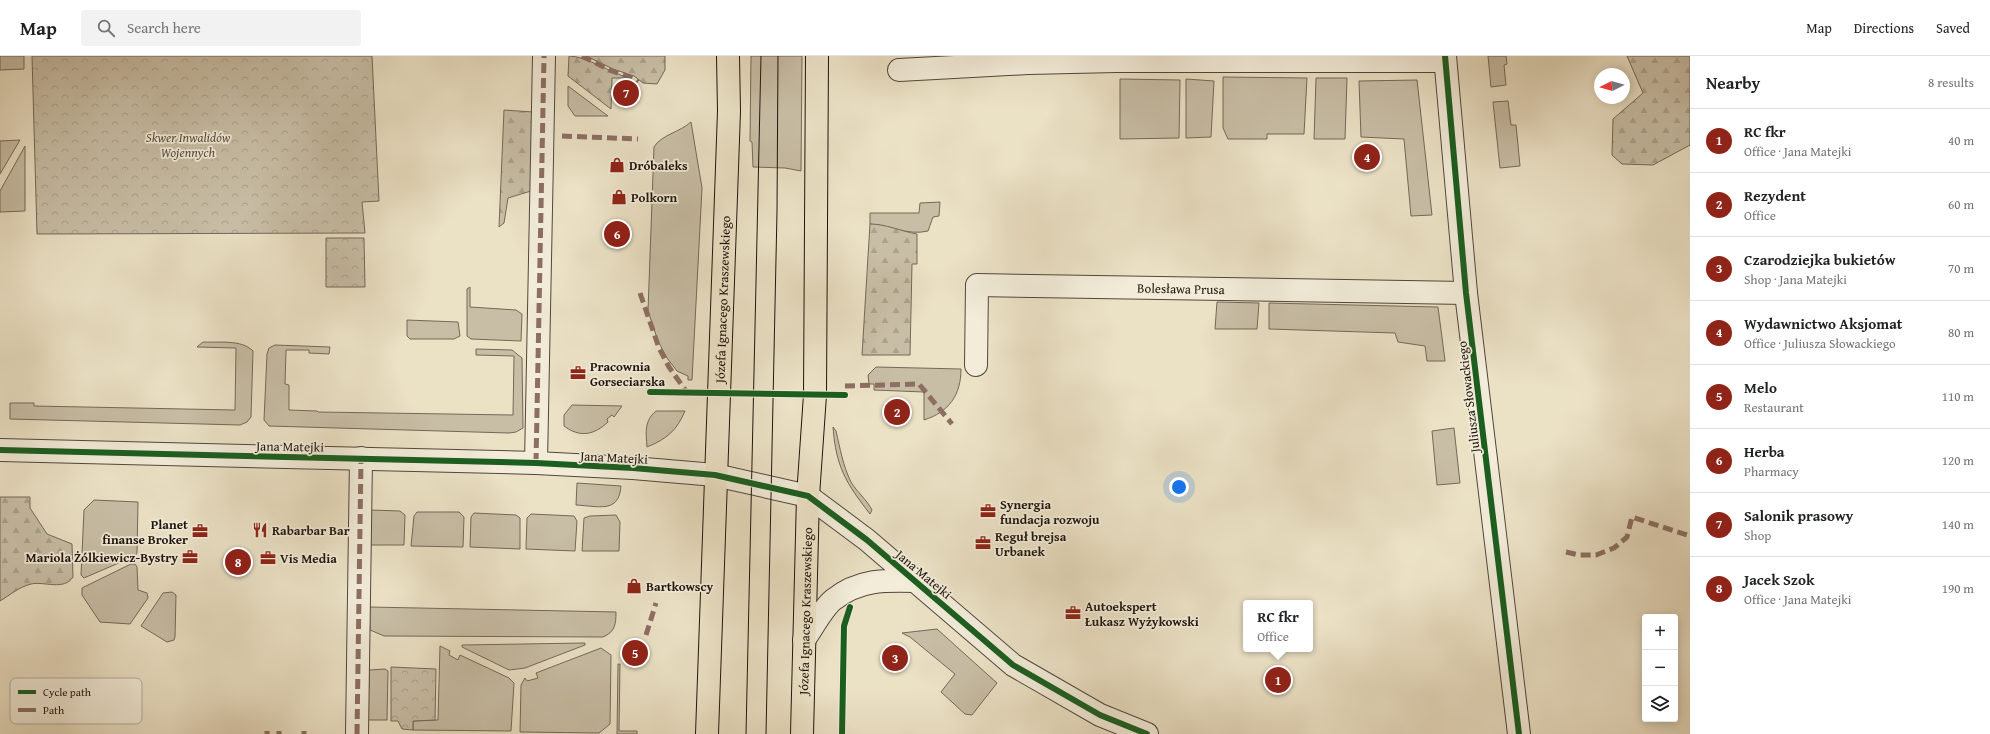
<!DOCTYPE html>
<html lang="en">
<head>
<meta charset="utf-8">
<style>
	:root { --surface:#fff; --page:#f2f2f2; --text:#202124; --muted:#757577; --line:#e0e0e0; --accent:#8f2418 }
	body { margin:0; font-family:"Gentium Book Plus",serif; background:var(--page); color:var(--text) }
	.controls { position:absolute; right:12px; bottom:12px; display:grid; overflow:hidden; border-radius:4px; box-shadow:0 2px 10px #0003 }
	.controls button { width:36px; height:36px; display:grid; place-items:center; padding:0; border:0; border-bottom:1px solid var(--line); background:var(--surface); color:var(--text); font:20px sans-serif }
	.compass { position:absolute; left:1594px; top:12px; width:36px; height:36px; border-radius:50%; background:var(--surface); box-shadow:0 2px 10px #0003; rotate:264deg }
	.you { position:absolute; left:1179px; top:431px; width:14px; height:14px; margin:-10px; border:3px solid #fff; border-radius:50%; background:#1a73e8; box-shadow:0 0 0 6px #1a73e833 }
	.badge { display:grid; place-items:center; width:26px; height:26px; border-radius:50%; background:var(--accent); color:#fff; font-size:13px; font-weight:700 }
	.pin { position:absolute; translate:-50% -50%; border:2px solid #fff; box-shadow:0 1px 4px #0006 }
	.popup { position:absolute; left:1243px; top:544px; width:70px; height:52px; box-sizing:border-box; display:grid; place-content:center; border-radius:4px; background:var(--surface); filter:drop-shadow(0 1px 3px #0005); font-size:13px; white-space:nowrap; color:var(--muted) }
	.popup b { font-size:15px; color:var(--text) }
	.popup::after { content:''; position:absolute; left:50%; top:100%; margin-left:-8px; border:8px solid transparent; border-top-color:var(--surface) }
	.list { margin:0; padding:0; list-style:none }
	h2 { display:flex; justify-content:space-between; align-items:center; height:52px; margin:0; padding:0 16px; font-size:17px }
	h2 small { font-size:13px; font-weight:400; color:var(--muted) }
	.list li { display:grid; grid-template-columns:26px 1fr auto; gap:12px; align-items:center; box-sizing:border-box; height:64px; padding:0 16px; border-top:1px solid var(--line) }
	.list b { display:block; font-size:15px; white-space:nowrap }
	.list p { margin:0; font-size:13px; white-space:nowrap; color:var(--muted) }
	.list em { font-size:13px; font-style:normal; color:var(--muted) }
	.icon { flex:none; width:22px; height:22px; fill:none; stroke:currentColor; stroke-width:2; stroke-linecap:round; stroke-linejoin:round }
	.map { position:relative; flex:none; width:1690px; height:678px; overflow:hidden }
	header { display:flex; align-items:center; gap:24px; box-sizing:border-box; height:56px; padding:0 20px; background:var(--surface); border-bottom:1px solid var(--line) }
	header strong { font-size:19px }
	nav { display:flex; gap:22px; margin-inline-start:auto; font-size:14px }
	.search { width:280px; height:36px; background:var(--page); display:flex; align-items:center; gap:10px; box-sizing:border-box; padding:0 14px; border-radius:4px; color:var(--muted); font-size:15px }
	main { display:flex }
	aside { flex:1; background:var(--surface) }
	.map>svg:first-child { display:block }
</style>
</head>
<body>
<header>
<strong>Map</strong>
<div class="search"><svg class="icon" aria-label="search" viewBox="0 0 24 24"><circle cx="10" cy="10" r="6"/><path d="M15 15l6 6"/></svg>Search here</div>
<nav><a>Map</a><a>Directions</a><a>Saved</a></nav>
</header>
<main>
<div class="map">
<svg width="1690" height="678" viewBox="0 0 1690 678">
	<defs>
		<pattern id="forest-firs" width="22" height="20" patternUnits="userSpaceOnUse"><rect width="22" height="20" fill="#c8bea6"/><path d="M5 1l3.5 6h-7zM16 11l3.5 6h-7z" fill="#aba28e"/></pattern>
		<pattern id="park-crowns" width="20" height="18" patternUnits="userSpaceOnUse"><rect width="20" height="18" fill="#c8bea6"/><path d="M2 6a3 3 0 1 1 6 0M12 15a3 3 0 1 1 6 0" fill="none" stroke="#aba28e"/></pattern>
	</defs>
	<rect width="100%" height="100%" fill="#ebe1c5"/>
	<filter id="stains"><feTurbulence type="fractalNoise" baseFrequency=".005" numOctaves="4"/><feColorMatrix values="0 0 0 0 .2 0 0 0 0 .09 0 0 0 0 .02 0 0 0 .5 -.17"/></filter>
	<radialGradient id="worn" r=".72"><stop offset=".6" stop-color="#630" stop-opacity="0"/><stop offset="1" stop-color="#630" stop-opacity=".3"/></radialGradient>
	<!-- green -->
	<g fill="#c8bea6" stroke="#736959">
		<path d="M0 0H24V13L0 14Z"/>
		<path d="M751 0H802L801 115 785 112 753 111 752 86 750 85Z"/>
		<path d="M1488 0H1506L1507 8 1504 9 1506 29 1491 31Z"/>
		<path d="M1223 21 1307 22 1304 78H1267V83H1228L1223 72Z"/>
		<path d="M1316 22H1347L1345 83H1314Z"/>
		<path d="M1120 23 1180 24 1179 82 1120 83Z"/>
		<path d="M1186 23 1214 25 1211 81 1186 82Z"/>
		<path d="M1417 24 1432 159 1411 160 1404 83 1361 81 1359 25Z"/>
		<path d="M568 30 608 60H575L568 50Z"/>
		<path d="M1508 45 1511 69H1516L1520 110 1500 112 1493 46Z"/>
		<path d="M691 66 702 132 692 324H688V320L677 315 667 302 658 285 648 255 654 91C661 79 680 76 691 66Z"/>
		<path d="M20 84 0 118V85Z"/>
		<path d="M25 90V155L0 156V135Z"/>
		<path d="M940 146 939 160 933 161 928 175C907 180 890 169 870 168V157H919L920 147Z"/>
		<path d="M470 231V251L516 254 522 258 521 285 471 283 467 280V233Z"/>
		<path d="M1217 246 1259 247 1257 273H1215Z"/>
		<path d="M1269 247 1438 251 1445 305H1427L1425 290 1398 286 1395 277 1269 273Z"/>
		<path d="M407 264 458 266 460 280 454 283H410L407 280Z"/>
		<path d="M203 286C219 287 241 283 253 295L251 361 247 366 240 369 10 363V347H34V350L235 354 236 292 197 291Z"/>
		<path d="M275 289 330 291 329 298 309 297V294H286L285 328 289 329V354L317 355 318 356 513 359 514 300 476 299V293L512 294 522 302 523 372 516 376 509 377 269 370 264 364 267 298 269 292Z"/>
		<path d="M876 311 961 313C961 339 949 356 924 364V336L874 334V328H869L868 319Z"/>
		<path d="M572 349 622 350 614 361 612 359 607 363 608 366C594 379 580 382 564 370V359Z"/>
		<path d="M656 355H685C677 374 667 383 647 391 646 376 644 365 656 355Z"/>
		<path d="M833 371 836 375C840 392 843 410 851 426 857 436 867 444 872 454L870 458C846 427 836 411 833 371Z"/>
		<path d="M1454 372 1460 427 1437 429 1432 375Z"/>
		<path d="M577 427 621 430C619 458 598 450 576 449Z"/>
		<path d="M94 444 138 446 137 497 135 500 84 522 81 519 84 454Z"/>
		<path d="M370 454 400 455 405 459 404 489H370Z"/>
		<path d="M417 456H459L464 461 463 491 411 490 414 460Z"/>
		<path d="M474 457 516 459 520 462V493L470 491 471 461Z"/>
		<path d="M531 458 574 460 577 465 575 495 526 493 527 462Z"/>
		<path d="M616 459 620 466 619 495H582L584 462 590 460Z"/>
		<path d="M131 508H135L137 511 138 534 147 537 148 542 130 568 100 566 82 539V532Z"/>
		<path d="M172 536 176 539 175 581 174 584 167 586 141 570 163 537Z"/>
		<path d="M369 551 616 556C616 568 615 576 603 581L384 580 370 574Z"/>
		<path d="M937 573 997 627 972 659 965 658 941 636 955 618 910 581 902 577Z"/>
		<path d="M585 587V589L525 612 509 614 462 591V589Z"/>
		<path d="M440 590 450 595 449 599 458 604 460 599 509 622 514 627 511 675 413 674V665L438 664Z"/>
		<path d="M601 592 611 599 610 668 599 677 520 676 521 629 525 622 527 625 538 622 536 617Z"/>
		<path d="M618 608H620L619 675H637V678H617Z"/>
		<path d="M385 613 388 615 387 664H368L369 614Z"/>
	</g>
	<!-- forest -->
	<g fill="url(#forest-firs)" stroke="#736959">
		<path d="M569 0C586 0 611 17 629 22H612L611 53 568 20Z"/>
		<path d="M586 0H665V14L657 28 643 27 634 20 613 13Z"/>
		<path d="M1627 0H1690V89L1653 109 1622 108 1612 99 1613 63 1643 37Z"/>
		<path d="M504 54 533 56 531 135 508 142 504 167 499 171Z"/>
		<path d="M870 168C886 168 900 175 917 178V208H912L910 299H862Z"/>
		<path d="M0 441H30V452L47 478 72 488 73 521C64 535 44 525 31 528 19 531 10 539 0 545Z"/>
	</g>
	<!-- park -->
	<g fill="url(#park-crowns)" stroke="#736959">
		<path d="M32 0H372L379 145 362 146 365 177 37 178Z"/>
		<path d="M326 182H364L365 231H326Z"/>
		<path d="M391 611 436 613 435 664 413 665V674L402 673 398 665H391Z"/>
	</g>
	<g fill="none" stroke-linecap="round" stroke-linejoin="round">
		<defs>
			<g id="minor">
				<path d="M1445 0 1466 237 1519 678"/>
				<path d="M899 14 1028 7 1116 5H1445"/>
				<path id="s1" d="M976 309 977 229 1466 237"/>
				<path d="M0 394 536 407 633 412 715 419 808 440 867 484 1013 609 1100 659 1147 678"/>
				<path d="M536 407 544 0"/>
				<path d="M804 584C812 573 823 552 833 544 859 523 885 524 917 525"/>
				<path d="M357 678 361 402"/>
			</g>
			<g id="major">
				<path id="s2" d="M707 678 729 55 728 0"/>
				<path id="s3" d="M802 678 808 440 815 339 817 0"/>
			</g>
		</defs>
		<!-- minor casing -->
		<use href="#minor" stroke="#51473a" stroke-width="24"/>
		<!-- major casing -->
		<use href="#major" stroke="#1e140c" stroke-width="24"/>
		<!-- minor -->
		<use href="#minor" stroke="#f2ecd9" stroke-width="22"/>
		<!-- major -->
		<use href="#major" stroke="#ebe1c5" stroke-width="22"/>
		<!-- tram -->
		<g stroke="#1e140c" stroke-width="1">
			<path d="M746 678 761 0"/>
			<path d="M766 678 777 155 778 0"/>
		</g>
		<!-- quiet -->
		<g stroke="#8d6e63" stroke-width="5" stroke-dasharray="10 5" stroke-linecap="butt">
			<path d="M582 0 612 15 633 22 638 26"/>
			<path d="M562 80 638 83"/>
			<path d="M640 237 659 292 669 311 686 335"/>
			<path d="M845 330 919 328 952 368"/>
			<path d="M536 407 544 0"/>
			<path d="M1566 496 1579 499H1596L1614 492 1627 481 1632 461 1690 480"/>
			<path d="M646 579 656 547"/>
			<path d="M267 678V675"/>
			<path d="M279 678V675"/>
			<path d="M304 678V675"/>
			<path d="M357 678 361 402"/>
		</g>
		<defs>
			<g id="cycleway">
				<path d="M1445 0 1466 237 1519 678"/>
				<path d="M650 336 845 339"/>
				<path d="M0 394 536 407 633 412 715 419 808 440 867 484 1013 609 1100 659 1147 678"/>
				<path d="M842 678 844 570 850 551"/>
			</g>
		</defs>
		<!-- cycleway casing -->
		<use href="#cycleway" stroke="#f2ecd9" stroke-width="8"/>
		<!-- cycleway -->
		<use href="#cycleway" stroke="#1b5e20" stroke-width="6"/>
	</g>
	<!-- icons -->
	<defs>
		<symbol id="shop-bare" viewBox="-9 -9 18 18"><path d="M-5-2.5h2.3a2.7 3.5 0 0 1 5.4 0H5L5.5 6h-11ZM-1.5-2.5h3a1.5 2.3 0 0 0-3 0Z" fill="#8f2418" stroke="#f2ecd9" stroke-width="2.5" paint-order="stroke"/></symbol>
		<symbol id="office-bare" viewBox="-9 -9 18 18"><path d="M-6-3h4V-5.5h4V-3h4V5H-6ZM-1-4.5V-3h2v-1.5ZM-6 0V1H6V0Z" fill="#8f2418" stroke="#f2ecd9" stroke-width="2.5" paint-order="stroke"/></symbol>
		<symbol id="restaurant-bare" viewBox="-9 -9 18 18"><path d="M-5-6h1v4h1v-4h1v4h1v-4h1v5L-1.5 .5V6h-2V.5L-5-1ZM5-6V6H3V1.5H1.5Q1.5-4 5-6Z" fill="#8f2418" stroke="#f2ecd9" stroke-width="2.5" paint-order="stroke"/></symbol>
	</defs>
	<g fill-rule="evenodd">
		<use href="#shop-bare" x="606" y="98" width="22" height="22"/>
		<use href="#shop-bare" x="608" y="130" width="22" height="22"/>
		<use href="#office-bare" x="567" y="306" width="22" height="22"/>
		<use href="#office-bare" x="977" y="444" width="22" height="22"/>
		<use href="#restaurant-bare" x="249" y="463" width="22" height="22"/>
		<use href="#office-bare" x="189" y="464" width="22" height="22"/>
		<use href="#office-bare" x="972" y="476" width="22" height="22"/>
		<use href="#office-bare" x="179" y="490" width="22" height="22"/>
		<use href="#office-bare" x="257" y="491" width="22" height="22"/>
		<use href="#shop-bare" x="623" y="519" width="22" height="22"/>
		<use href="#office-bare" x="1062" y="546" width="22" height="22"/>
	</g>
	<g text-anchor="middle" stroke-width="3.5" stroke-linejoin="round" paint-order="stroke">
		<!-- park labels -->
		<g font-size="13" font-style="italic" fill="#5a5042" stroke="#f2ecd9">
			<text x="188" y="86">Skwer Inwalidów<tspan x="188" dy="15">Wojennych</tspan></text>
		</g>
		<!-- poi labels -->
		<g font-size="13" font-weight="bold" fill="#1e140c" stroke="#f2ecd9" text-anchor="start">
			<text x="629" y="114">Dróbaleks</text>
			<text x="631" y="146">Polkorn</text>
			<text x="590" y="315">Pracownia<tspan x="590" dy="15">Gorseciarska</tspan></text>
			<text x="1000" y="453">Synergia<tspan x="1000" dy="15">fundacja rozwoju</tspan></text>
			<text x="188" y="473" text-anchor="end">Planet<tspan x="188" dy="15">finanse Broker</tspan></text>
			<text x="272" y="479">Rabarbar Bar</text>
			<text x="995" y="485">Reguł brejsa<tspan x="995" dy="15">Urbanek</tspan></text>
			<text x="178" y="506" text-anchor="end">Mariola Żólkiewicz-Bystry</text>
			<text x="280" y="507">Vis Media</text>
			<text x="646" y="535">Bartkowscy</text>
			<text x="1085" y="555">Autoekspert<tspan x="1085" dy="15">Łukasz Wyżykowski</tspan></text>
		</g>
		<!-- street labels -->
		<g font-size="13" fill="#1e140c" stroke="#f2ecd9">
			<text dy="5" stroke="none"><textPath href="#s1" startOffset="284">Bolesława Prusa</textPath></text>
			<text dy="5" stroke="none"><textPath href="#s2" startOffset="435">Józefa Ignacego Kraszewskiego</textPath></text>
			<text transform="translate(1468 341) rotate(-97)" y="5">Juliusza Słowackiego</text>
			<text transform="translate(290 390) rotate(1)" y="5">Jana Matejki</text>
			<text transform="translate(614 401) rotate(3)" y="5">Jana Matejki</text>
			<text transform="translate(924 518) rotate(40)" y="5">Jana Matejki</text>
			<text dy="5" stroke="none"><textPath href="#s3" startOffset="123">Józefa Ignacego Kraszewskiego</textPath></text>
		</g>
	</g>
	<!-- legend -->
	<rect x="10" y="622" width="132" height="46" rx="6" fill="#f2ecd9" stroke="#b2ab9c" stroke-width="1"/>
	<rect x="18" y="634" width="18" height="4" fill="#1b5e20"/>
	<rect x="18" y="652" width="18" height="4" fill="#8d6e63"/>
	<g font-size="11" fill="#1e140c">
		<text x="43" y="640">Cycle path</text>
		<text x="43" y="658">Path</text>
	</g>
	<rect width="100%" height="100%" filter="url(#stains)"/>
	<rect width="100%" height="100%" fill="url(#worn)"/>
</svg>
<div class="controls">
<button>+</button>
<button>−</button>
<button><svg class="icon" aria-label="layers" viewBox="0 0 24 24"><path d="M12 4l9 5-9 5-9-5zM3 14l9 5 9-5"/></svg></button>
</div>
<svg class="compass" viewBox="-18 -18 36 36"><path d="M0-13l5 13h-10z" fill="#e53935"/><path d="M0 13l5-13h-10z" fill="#757577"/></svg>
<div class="you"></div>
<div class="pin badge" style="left:1278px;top:624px">1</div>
<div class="popup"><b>RC fkr</b>Office</div>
<div class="pin badge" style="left:897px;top:356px">2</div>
<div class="pin badge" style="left:895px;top:602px">3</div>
<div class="pin badge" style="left:1367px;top:101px">4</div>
<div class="pin badge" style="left:635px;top:597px">5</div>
<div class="pin badge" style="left:617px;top:178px">6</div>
<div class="pin badge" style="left:626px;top:37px">7</div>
<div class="pin badge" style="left:238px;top:506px">8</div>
</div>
<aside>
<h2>Nearby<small>8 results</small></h2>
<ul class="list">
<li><span class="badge">1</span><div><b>RC fkr</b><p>Office · Jana Matejki</p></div><em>40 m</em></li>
<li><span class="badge">2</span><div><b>Rezydent</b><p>Office</p></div><em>60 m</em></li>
<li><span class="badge">3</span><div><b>Czarodziejka bukietów</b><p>Shop · Jana Matejki</p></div><em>70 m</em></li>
<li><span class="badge">4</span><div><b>Wydawnictwo Aksjomat</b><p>Office · Juliusza Słowackiego</p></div><em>80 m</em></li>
<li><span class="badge">5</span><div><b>Melo</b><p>Restaurant</p></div><em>110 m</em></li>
<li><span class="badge">6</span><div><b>Herba</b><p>Pharmacy</p></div><em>120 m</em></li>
<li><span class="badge">7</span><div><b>Salonik prasowy</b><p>Shop</p></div><em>140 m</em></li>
<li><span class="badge">8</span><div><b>Jacek Szok</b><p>Office · Jana Matejki</p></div><em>190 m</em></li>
</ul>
</aside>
</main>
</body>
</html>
